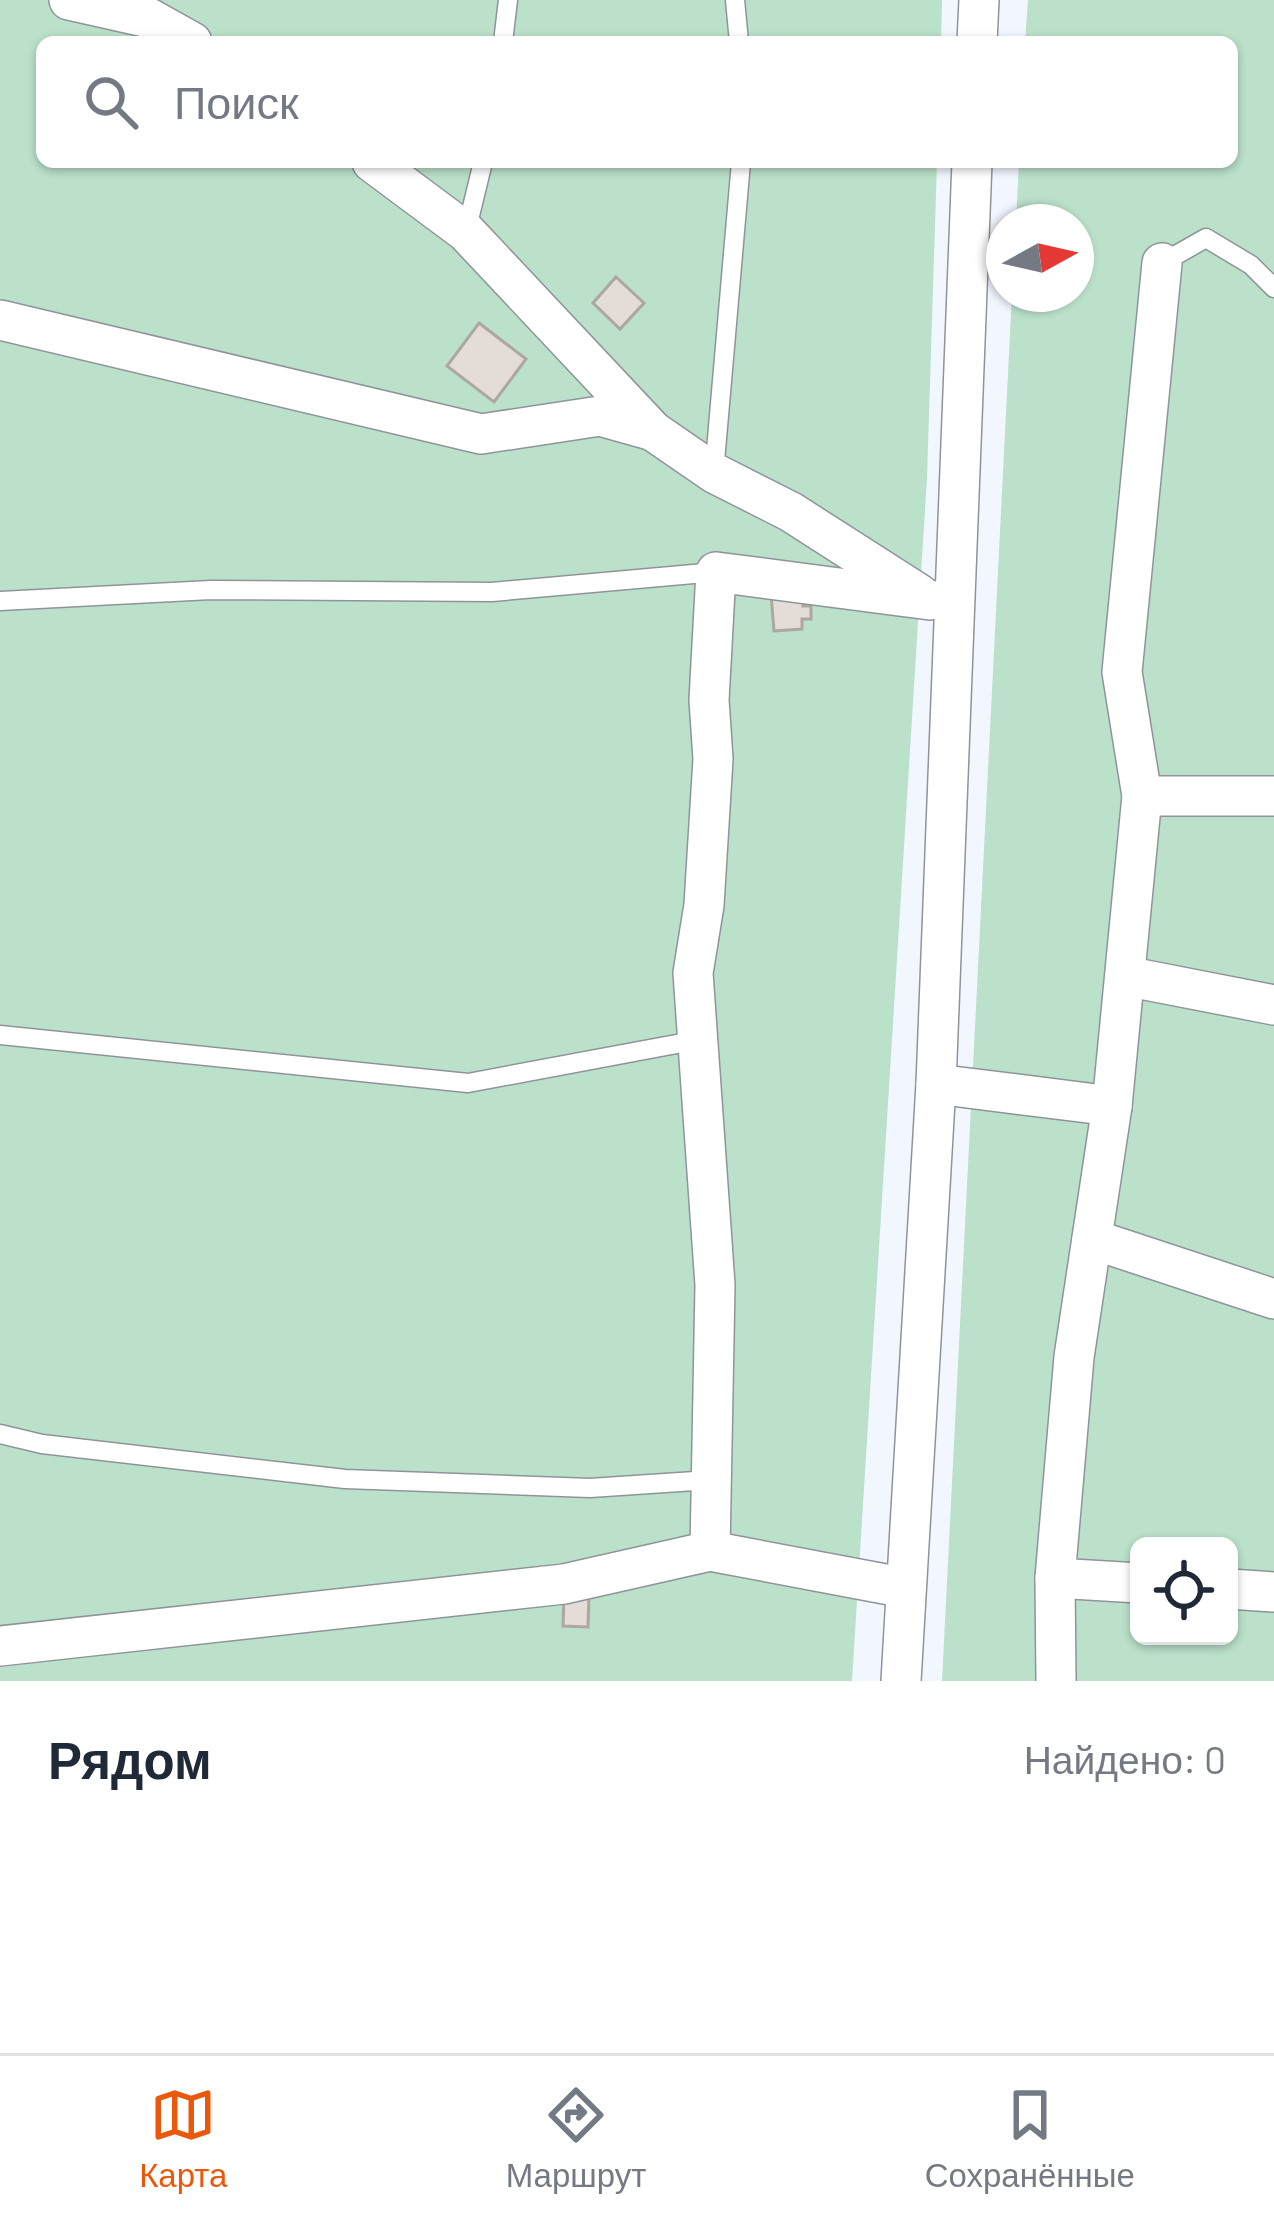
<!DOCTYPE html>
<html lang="ru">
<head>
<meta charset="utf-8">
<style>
	:root { --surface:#fff; --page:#f2f2f3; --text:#1f2937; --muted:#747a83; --line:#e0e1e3; --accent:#ea580c }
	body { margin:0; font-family:Barlow,sans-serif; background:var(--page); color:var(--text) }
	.controls { position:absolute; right:36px; bottom:36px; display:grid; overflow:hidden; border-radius:18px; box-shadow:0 3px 9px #0004 }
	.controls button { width:108px; height:108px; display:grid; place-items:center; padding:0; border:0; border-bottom:3px solid var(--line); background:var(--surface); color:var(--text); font:60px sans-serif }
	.compass { position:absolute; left:986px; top:204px; width:108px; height:108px; border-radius:50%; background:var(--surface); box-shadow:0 3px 9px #0004; rotate:82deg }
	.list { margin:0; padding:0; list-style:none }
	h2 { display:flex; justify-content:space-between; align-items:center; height:156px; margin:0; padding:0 48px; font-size:51px }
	h2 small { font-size:39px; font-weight:400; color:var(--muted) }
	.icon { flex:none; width:66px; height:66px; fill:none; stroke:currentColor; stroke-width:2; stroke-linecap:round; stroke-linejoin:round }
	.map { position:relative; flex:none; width:1274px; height:1681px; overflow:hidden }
	.search { position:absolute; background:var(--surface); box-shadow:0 3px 9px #0004; left:36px; right:36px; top:36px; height:132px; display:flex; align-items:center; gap:30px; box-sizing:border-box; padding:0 42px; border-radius:18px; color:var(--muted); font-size:45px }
	.sheet { height:372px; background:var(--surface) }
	nav { display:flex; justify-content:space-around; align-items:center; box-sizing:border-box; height:168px; border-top:3px solid var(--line); background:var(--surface); font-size:33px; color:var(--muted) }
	nav a { display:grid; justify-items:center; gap:6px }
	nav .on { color:var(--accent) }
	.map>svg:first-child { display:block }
</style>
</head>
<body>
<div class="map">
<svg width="1274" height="1681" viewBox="0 0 1274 1681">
	<rect width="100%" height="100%" fill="#f2f6ff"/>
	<!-- green -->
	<g fill="#bbe1ca" fill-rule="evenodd">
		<path d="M0 0H942L941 42H42V162H937L927 478 852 1681H0Z"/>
		<path d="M1028 0H1274V1681H942L1012 294H1076V222H1016L1019 162H1232V42H1025ZM1139 1546H1229V1636H1139Z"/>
	</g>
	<!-- building -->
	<g fill="#e4dcd6" stroke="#aea7a0" stroke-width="3">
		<path d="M616 277 644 303 620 329 593 303Z"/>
		<path d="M479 323 526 359 494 402 447 366Z"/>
		<path d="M802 592 803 606H811V619H802V629L774 631 771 594Z"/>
		<path d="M564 1595H589L588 1627 563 1626Z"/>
	</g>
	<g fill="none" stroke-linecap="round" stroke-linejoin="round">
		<defs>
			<g id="lane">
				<path d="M735 0 739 42"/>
				<path d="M503 42 508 0"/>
				<path d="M466 232 483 162"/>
				<path d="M1162 263 1206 238 1251 265 1274 288"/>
				<path d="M714 473 741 162"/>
				<path d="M0 601 211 590 492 592 716 572"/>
				<path d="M0 1035 468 1083 698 1040"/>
				<path d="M0 1434 42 1444 345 1479 590 1488 710 1480"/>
			</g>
			<g id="street">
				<path d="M69 0 149 18 192 42"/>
				<path d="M977 42 979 0"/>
				<path d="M372 162 466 232 653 431 714 473 791 512 919 594"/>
				<path d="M0 320 481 434 600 416 650 430"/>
				<path d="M1142 796H1274"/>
				<path d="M1125 976 1274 1005"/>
				<path d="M936 1084 1112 1106"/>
				<path d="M1092 1239 1274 1299"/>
				<path d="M710 1551 715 1285 693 973 704 905 713 759 709 700 716 572 930 600"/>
				<path d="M1055 1578 1139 1583"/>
				<path d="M1229 1589 1274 1592"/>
				<path d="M0 1646 564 1584 710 1551 906 1588"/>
				<path d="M901 1681 936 1084 972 162"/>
				<path d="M1056 1681 1055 1578 1074 1357 1112 1106 1142 796 1122 672 1162 263"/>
			</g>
		</defs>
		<!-- lane casing -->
		<use href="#lane" stroke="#8f949b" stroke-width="21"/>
		<!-- street casing -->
		<use href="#street" stroke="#8f949b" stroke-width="42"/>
		<!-- lane -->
		<use href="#lane" stroke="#fff" stroke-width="18"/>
		<!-- street -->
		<use href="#street" stroke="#fff" stroke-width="39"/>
	</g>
</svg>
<div class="controls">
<button><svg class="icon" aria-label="locate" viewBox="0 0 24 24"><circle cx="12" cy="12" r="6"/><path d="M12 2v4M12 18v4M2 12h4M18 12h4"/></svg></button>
</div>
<svg class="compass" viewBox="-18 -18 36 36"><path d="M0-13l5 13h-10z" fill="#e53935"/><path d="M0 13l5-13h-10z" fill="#747a83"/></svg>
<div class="search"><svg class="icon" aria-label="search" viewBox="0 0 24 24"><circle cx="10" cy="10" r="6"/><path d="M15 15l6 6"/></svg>Поиск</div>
</div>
<section class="sheet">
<h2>Рядом<small>Найдено: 0</small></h2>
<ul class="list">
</ul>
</section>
<nav>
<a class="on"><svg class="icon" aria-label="map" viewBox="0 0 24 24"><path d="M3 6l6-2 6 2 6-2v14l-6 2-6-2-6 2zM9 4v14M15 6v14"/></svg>Карта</a>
<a><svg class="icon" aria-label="directions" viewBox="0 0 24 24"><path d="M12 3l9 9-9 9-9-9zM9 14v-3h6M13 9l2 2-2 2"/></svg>Маршрут</a>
<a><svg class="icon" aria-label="saved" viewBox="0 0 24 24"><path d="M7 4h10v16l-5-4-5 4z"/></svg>Сохранённые</a>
</nav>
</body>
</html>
